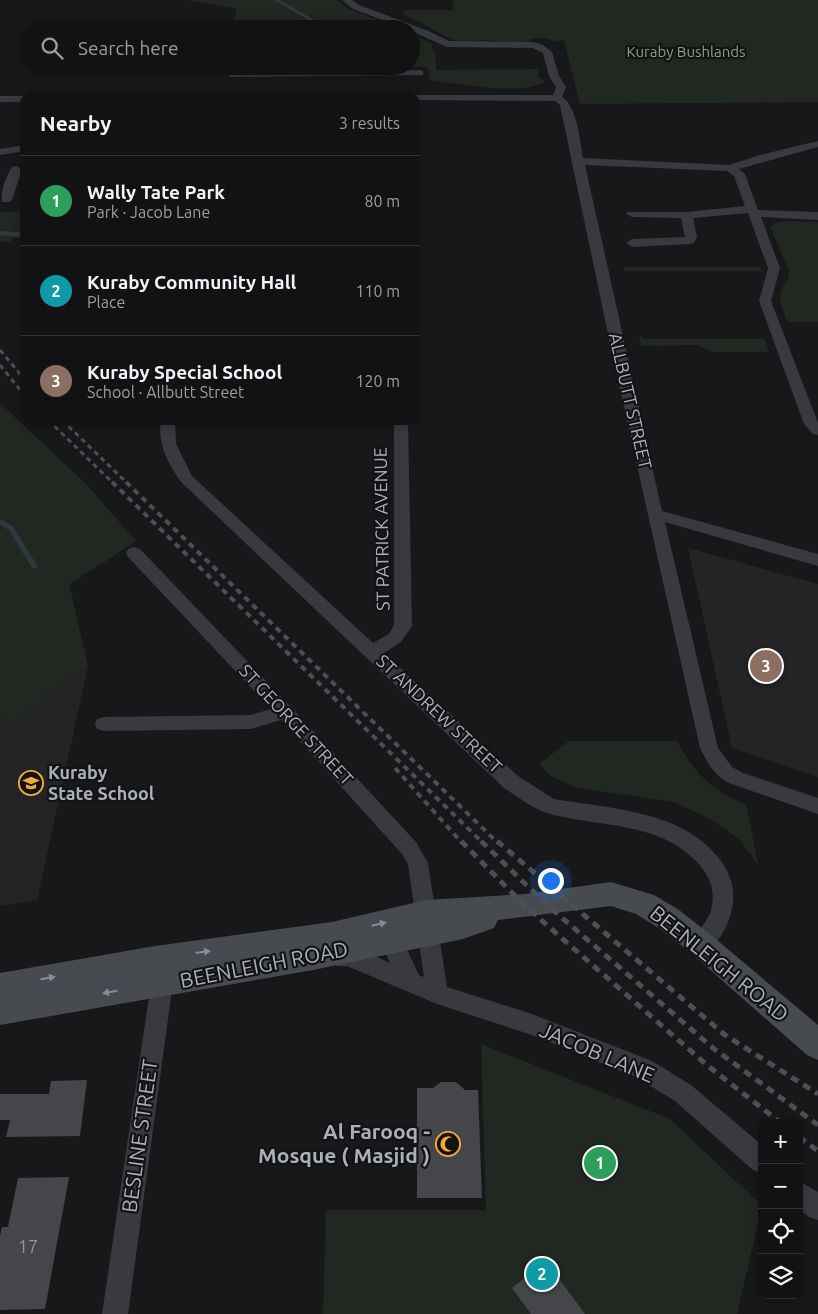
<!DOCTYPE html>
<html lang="en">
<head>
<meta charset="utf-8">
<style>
	:root { --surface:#121214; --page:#1b1b1d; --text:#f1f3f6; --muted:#9c9ea0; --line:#313234; --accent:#1a73e8 }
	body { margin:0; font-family:Ubuntu,sans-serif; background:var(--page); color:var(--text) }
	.controls { position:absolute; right:15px; bottom:15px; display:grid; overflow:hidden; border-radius:10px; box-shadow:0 2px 8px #0003 }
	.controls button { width:45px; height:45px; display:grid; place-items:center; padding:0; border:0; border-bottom:1px solid var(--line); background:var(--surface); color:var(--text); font:25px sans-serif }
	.you { position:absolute; left:550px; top:880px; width:18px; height:18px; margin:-12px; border:4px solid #fff; border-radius:50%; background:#1a73e8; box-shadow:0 0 0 8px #1a73e833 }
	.badge { display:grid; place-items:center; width:32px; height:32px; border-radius:50%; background:var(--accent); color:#fff; font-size:16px; font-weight:700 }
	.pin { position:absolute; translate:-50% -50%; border:2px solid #fff; box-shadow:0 1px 5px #0006 }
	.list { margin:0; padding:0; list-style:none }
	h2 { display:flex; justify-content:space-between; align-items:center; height:65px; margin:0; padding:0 20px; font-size:21px }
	h2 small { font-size:16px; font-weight:400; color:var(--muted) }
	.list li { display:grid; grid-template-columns:32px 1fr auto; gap:15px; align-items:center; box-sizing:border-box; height:90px; padding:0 20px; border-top:1px solid var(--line) }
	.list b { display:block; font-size:19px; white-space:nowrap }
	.list p { margin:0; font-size:16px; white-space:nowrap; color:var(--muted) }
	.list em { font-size:16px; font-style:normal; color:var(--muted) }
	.icon { flex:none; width:28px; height:28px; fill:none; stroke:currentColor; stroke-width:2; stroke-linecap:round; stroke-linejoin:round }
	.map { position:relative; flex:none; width:818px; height:1314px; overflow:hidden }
	.search { position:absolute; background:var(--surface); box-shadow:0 2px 8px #0003; left:20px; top:20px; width:400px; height:55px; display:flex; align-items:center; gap:12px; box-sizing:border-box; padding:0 18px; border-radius:28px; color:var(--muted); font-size:19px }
	.panel { position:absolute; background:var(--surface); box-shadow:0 2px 8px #0003; left:20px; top:90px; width:400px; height:335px; border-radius:15px }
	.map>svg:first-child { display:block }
</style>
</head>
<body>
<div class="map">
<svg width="818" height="1314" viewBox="0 0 818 1314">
	<rect width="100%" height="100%" fill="#18181a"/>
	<!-- built -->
	<g fill="#242427">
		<path d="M0 433 119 553 69 584 88 666 37 900 0 906Z"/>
		<path d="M688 548 818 584V777L732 748Z"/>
	</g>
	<!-- green -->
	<g fill="#202821">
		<path d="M187 0H338L348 9 401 29H232L237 9Z"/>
		<path d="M452 0H818V102L580 104 564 40 555 41 545 38 532 39 522 43 486 40 464 42 451 39 402 13 406 10H454Z"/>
		<path d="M411 33 432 44 431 48 435 52 436 70 539 69 538 76 545 82C519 96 459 84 429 80L428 67 343 66H411Z"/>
		<path d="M0 212H25V238H12L10 242 0 241Z"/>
		<path d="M786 221 818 222V322H787L780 301 781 291 788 279 789 271 771 228 775 223Z"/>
		<path d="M624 267H760L762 271H625Z"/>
		<path d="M639 335 644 339H765L769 352H711L698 345 641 346Z"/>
		<path d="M0 403 86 484 136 541 69 584 88 666 34 700 18 723H10L0 708Z"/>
		<path d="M569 741H677C693 772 713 792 746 804L758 864 739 839 712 820 674 802 577 788 552 777 539 764Z"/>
		<path d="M481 1044 670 1119 762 1206 737 1314H323L326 1210H486Z"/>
	</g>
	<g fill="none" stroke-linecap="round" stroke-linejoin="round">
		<!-- stream-far2 -->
		<path stroke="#2e383f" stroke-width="3" d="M277 0 327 29"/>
		<!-- stream-far1 -->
		<path stroke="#2e383f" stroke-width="4.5" d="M0 233 25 235"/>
		<!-- stream -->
		<path stroke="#2e383f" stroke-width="5.5" d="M0 522 11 528 34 566"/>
	</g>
	<!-- building -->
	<g fill="#44464a">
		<path d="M87 1080 80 1136 6 1137 10 1120H0V1094H49L51 1081Z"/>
		<path d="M441 1082H456L465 1090H478L482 1198H417V1088H433Z"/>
		<path d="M69 1177 45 1309 0 1310V1236L2 1227H8L18 1178Z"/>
		<path d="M546 1261 585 1314H531L512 1288Z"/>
	</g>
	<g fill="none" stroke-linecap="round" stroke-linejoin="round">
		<!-- street -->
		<g fill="#393a3f" fill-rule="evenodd">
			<path d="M342 0H352L359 5 426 30 449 41 533 42 543 45 552 52 559 76 566 87 562 97C577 106 580 141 583 158L729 165 760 155 818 141V147L739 169 745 174 758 210 818 212V220L761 217 780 268 771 301 818 423V435L813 434 804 424 759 301 768 268 748 213 693 218 697 237 694 243 690 244 632 247 626 243 632 239 685 237 681 218 632 217 626 214 628 212H686L745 206 734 176 727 171 585 165 662 511 818 554V566L665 522 718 748 732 767 743 773 818 798V814L729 783C714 775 708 764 700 748L612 353 560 105 555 101 415 100V95H411H553L556 87 549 76 543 53 533 48 447 47 411 31V29H406L353 9Z"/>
			<path d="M420 70 423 71V75L231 77 226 74 231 71Z"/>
			<rect x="0" y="96" width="25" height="6"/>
			<path d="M25 145V151L0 155V149Z"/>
			<path d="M16 166 22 169 12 200 10 202H2C0 192 6 176 12 167Z"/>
			<path d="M161 420H175L176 444 192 476 373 643 389 634 394 625V420H408L412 626 401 642 384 653 518 776 554 799C611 809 684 810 721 861 731 875 736 892 732 908 729 925 717 948 701 954L693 951 690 944C697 930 710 921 712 905 715 886 708 874 696 861 658 822 602 827 554 815 535 811 520 798 504 788L181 482C168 463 157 444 161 420Z"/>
			<path d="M134 547 140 549 291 707 416 842 428 863 447 987 529 1013 652 1061 691 1085 762 1145V1173L753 1170 675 1101 636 1077 529 1034 437 1004 347 966H337L329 963 326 956 329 949C350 941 371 955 390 963L380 940 383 933 391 930 399 933 419 975 424 977 408 864 402 854 281 720 251 729 104 731 97 729 95 724 97 719 104 717 251 715 271 709 128 557 126 553 128 549Z"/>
			<path d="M156 963 164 966 171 997 128 1314H102L149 997 145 973 148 966Z"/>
			<path d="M799 1181 818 1192V1220L809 1217 799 1209Z"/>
		</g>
		<!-- secondary -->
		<path fill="#474a4f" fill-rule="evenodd" d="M611 882 654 895 679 910 711 935 818 1025V1060L807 1055 691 953 659 928 636 914 611 906 498 920 494 928 463 939 313 970 0 1025V973L155 946 332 922 426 900 525 894Z"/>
		<!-- rail-far2 -->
		<g stroke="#4c4f54" stroke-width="3" stroke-dasharray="5 4" stroke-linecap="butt">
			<path d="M0 350 25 380"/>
			<path d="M0 365 25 396"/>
			<path d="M48 420 113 483"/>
			<path d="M62 420 127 483"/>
		</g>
		<!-- rail-far1 -->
		<g stroke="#4c4f54" stroke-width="4" stroke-dasharray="6 5" stroke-linecap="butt">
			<path d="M112 482 483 843"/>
			<path d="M126 482 498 843"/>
			<path d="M395 768 462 843"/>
		</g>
		<!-- rail -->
		<g stroke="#4c4f54" stroke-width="5" stroke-dasharray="8 6" stroke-linecap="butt">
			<path d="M461 841 525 906 708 1066 781 1123"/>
			<path d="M481 841 546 904 713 1048 818 1125"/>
			<path d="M497 841 725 1035 818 1094"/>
			<path d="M799 1137 818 1151"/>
		</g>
	</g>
	<!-- one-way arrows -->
	<defs><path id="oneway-solid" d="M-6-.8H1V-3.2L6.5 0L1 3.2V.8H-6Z" transform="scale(1.25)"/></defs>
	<g fill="#878c95">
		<use href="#oneway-solid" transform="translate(379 924) rotate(-13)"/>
		<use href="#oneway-solid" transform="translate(203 952) rotate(-8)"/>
		<use href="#oneway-solid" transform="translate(48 978) rotate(-10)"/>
		<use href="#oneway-solid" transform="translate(110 992) rotate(170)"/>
	</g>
	<!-- icons -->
	<defs>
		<symbol id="school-ring" viewBox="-11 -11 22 22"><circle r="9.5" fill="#131315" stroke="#f2aa38" stroke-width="1.5"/><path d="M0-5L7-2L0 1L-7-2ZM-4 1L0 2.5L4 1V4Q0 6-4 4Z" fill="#f2aa38"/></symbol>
		<symbol id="mosque-ring" viewBox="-11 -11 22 22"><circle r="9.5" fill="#131315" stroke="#f2aa38" stroke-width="1.5"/><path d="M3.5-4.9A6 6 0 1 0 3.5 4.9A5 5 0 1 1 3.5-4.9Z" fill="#f2aa38"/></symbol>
	</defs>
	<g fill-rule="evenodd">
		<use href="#school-ring" x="17" y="769" width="28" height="28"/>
		<use href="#mosque-ring" x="434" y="1130" width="28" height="28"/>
	</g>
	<g text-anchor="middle" stroke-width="4.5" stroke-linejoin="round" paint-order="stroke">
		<!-- far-park labels -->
		<g font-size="15" fill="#82a582" stroke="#131315">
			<text x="686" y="57">Kuraby Bushlands</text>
		</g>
		<!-- street labels -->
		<g font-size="18" fill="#aab0ba" stroke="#131315">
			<text transform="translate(630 401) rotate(77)" y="6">ALLBUTT STREET</text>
			<text transform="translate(382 529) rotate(-91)" y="6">ST PATRICK AVENUE</text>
			<text transform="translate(439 714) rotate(43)" y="6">ST ANDREW STREET</text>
			<text transform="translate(296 725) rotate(47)" y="6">ST GEORGE STREET</text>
		</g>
		<!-- poi labels -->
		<g font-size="18" font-weight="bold" fill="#aab0ba" stroke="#131315" text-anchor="start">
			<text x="48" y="779">Kuraby<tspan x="48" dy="21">State School</tspan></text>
		</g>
		<!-- near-number labels -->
		<g font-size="18" fill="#90969e">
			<text x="28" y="1253">17</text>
		</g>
		<!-- near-street labels -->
		<g font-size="21" fill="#aab0ba" stroke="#131315">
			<text transform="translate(719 964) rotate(39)" y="7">BEENLEIGH ROAD</text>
			<text transform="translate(264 965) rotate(-11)" y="7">BEENLEIGH ROAD</text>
			<text transform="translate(597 1053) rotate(23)" y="7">JACOB LANE</text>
			<text transform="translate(140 1136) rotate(-82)" y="7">BESLINE STREET</text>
		</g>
		<!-- near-poi labels -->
		<g font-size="21" font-weight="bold" fill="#aab0ba" stroke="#131315" text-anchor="end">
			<text x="430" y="1139">Al Farooq -<tspan x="430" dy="24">Mosque ( Masjid )</tspan></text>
		</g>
	</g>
</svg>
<div class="controls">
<button>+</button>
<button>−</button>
<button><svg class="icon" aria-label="locate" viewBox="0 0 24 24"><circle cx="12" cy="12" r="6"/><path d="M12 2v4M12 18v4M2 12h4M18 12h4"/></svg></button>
<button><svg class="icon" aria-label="layers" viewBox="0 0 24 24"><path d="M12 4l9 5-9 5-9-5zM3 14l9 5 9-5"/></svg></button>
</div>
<div class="you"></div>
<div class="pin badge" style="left:600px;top:1163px;background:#2e9e5b">1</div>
<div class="pin badge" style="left:542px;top:1274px;background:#0f9aa8">2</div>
<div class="pin badge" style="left:766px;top:666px;background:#8d6e63">3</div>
<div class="search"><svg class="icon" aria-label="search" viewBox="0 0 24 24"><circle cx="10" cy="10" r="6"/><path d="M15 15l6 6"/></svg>Search here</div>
<section class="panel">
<h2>Nearby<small>3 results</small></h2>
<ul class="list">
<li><span class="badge" style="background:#2e9e5b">1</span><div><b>Wally Tate Park</b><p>Park · Jacob Lane</p></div><em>80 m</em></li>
<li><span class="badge" style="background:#0f9aa8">2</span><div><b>Kuraby Community Hall</b><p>Place</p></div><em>110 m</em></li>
<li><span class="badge" style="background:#8d6e63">3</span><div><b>Kuraby Special School</b><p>School · Allbutt Street</p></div><em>120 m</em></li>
</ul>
</section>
</div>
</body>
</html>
